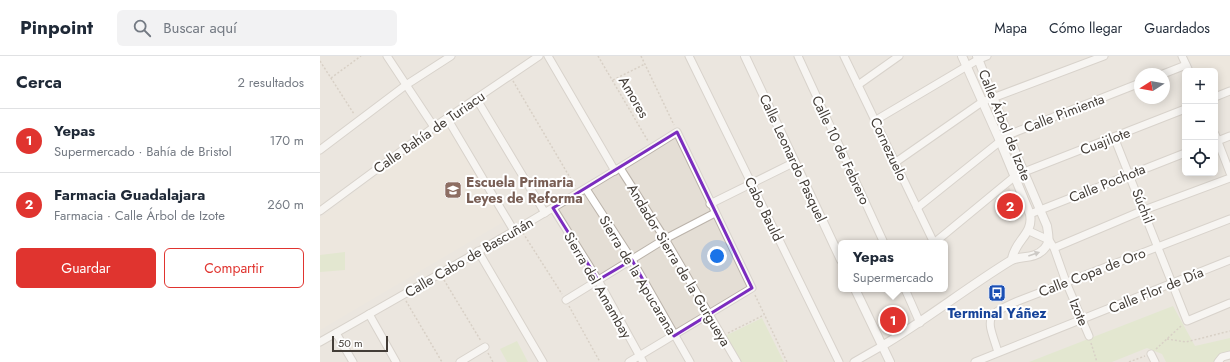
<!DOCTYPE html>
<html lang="es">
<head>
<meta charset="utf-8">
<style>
	:root { --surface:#fff; --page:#f2f2f3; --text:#1f2937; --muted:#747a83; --line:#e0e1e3; --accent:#e0342f }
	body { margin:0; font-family:Jost,sans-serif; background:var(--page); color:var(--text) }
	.controls { position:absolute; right:12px; top:12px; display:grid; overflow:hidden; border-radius:6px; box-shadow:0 2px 10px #0003 }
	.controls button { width:36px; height:36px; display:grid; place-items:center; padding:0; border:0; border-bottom:1px solid var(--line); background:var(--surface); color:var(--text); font:20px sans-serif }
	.compass { position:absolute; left:814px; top:12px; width:36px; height:36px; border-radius:50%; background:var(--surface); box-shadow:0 2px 10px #0003; rotate:259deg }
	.scale { position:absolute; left:12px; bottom:10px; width:56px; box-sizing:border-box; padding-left:4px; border:2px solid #433d37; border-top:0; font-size:11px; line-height:14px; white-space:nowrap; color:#433d37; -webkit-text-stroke:3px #fff; paint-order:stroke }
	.you { position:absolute; left:397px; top:200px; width:14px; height:14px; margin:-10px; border:3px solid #fff; border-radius:50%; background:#1a73e8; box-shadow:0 0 0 6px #1a73e833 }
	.badge { display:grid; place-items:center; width:26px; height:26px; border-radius:50%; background:var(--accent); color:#fff; font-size:13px; font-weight:700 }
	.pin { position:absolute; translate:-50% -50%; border:2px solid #fff; box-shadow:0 1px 4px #0006 }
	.popup { position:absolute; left:518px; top:184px; width:110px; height:52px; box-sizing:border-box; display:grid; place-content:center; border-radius:6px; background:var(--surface); filter:drop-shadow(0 1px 3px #0005); font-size:13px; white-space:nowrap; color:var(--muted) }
	.popup b { font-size:15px; color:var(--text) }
	.popup::after { content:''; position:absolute; left:50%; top:100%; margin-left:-8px; border:8px solid transparent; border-top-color:var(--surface) }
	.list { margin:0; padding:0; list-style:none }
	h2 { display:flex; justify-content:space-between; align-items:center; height:52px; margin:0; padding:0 16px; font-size:17px }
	h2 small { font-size:13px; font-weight:400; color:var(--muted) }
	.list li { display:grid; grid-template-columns:26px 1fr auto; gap:12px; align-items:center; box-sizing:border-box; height:64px; padding:0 16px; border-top:1px solid var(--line) }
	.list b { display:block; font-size:15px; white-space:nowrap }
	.list p { margin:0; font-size:13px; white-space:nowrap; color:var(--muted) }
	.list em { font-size:13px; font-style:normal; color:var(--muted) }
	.actions { display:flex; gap:8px; padding:12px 16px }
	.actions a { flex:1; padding:9px 0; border:1px solid var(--accent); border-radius:6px; text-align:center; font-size:14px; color:var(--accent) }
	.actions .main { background:var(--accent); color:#fff }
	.icon { flex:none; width:22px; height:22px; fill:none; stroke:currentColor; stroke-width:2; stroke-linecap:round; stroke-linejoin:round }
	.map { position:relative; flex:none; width:910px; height:306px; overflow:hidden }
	header { display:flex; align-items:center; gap:24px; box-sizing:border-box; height:56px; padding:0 20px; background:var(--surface); border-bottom:1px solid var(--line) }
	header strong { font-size:19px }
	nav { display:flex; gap:22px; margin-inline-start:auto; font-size:14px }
	.search { width:280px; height:36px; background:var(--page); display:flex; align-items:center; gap:10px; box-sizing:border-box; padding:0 14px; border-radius:6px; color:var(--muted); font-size:15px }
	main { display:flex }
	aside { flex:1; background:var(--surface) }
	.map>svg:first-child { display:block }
</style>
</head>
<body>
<header>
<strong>Pinpoint</strong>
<div class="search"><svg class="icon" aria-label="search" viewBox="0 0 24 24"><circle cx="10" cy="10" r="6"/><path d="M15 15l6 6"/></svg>Buscar aquí</div>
<nav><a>Mapa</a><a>Cómo llegar</a><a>Guardados</a></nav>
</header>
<main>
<aside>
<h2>Cerca<small>2 resultados</small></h2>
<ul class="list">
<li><span class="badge">1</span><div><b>Yepas</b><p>Supermercado · Bahía de Bristol</p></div><em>170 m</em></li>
<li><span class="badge">2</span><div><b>Farmacia Guadalajara</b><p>Farmacia · Calle Árbol de Izote</p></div><em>260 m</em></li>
</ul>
<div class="actions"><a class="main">Guardar</a><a>Compartir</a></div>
</aside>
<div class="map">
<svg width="910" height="306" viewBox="0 0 910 306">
	<rect width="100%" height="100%" fill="#f1ede7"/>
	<!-- residential -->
	<path fill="#e4ded5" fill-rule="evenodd" d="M0 0H910V306H0ZM865 15H895V117H865ZM820 18H844V42H820ZM521 187H625V233H521Z"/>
	<!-- education -->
	<g fill="#e9e0d2">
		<path d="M869 0H910V31L895 38V15H875Z"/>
		<path d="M127 67 185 165 0 274V162Z"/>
	</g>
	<!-- green -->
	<g fill="#d2e1b4">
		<path d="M25 196V214L0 216V199Z"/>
		<path d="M853 250 875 290 910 282V303L895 306H846L842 298 827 292 792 306H709Z"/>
		<path d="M442 262 464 306H419L405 280Z"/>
		<path d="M197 285 208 306H187L180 293Z"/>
	</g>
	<!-- building -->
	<g fill="#d1c7be">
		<path d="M689 131 703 160 689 166 678 141Z"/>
		<path d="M576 255 581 267 573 271 568 269 565 261Z"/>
	</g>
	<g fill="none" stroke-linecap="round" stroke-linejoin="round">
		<defs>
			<g id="minor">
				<path d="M67 0 114 71"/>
				<path d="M228 0 295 115"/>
				<path d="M369 0 519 306"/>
				<path d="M478 0 564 187"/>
				<path d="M524 0 614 187"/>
				<path d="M862 0 869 15"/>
				<path d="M843 18 866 9"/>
				<path d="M538 29 579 0"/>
				<path d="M895 41 910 35"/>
				<path d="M156 42 225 157"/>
				<path d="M127 62 194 175"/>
				<path d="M556 64 659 3 667 0"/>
				<path d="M895 78 910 117"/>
				<path d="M794 81 867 265 910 247"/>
				<path d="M895 86 910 80"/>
				<path d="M0 94 86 29 131 0"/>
				<path d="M576 106 662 46 784 0"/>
				<path d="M300 112 345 183 417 306"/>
				<path d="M704 116 865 53"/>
				<path d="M266 133 312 204 370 306"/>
				<path d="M390 148 475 106"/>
				<path d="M233 152 278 224 323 306"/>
				<path d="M597 152 688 79 820 27"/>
				<path d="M0 155 114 71 219 0"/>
				<path d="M710 158 865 97"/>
				<path d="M709 175 729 184 734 192 746 226 769 280"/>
				<path d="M614 187 694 121"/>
				<path d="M734 192 824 154 910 122"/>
				<path d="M158 195 223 306"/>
				<path d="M585 233 600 267"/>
				<path d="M246 244 345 183 395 157"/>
				<path d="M49 258 76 306"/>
				<path d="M16 277 33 306"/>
				<path d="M0 286C120 218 240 150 357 76L432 232 309 306"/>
				<path d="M678 296C667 262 663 260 698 245L910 163"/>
				<path d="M831 298 835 306"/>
				<path d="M140 306 165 291"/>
				<path d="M534 306 562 290"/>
				<path d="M655 306 910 204"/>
				<path d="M898 306 902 301 910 299"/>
			</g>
			<g id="tertiary">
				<path d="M425 0 521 204"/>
				<path d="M642 0 680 85 710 158C714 178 695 184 692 203"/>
				<path d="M535 233 570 306"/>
				<path d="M562 290C606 264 646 232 690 205 700 199 714 204 724 193 731 186 728 178 727 170L688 79 657 0"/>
			</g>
		</defs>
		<!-- minor casing -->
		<use href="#minor" stroke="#bbb3aa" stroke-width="9"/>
		<!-- tertiary casing -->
		<use href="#tertiary" stroke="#bbb3aa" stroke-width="10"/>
		<!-- path -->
		<g stroke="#bbad9d" stroke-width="1.5" stroke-dasharray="2 2" stroke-linecap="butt">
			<path d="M278 0 328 85"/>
			<path d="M321 0 354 69"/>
			<path d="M0 5 34 58"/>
			<path d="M11 22 41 0"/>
			<path d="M293 24 325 8"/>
			<path d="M193 25 255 130"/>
			<path d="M203 177 242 238"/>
			<path d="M124 224 161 285"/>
			<path d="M435 239 467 306"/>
			<path d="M86 245 122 306"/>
			<path d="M249 250 280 306"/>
			<path d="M408 277 444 259"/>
			<path d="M847 283 866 286 910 275"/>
			<path d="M771 287 777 306"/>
			<path d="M836 293 861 270"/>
			<path d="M168 297 173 306"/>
			<path d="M809 306 825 300"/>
		</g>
		<!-- minor -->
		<use href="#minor" stroke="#fff" stroke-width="7"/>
		<!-- tertiary -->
		<use href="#tertiary" stroke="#fff" stroke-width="8"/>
	</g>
	<!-- one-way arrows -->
	<defs><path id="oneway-solid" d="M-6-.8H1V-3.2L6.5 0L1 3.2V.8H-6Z"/></defs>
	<use fill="#a19e9b" href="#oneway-solid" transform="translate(714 198) rotate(-19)"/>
	<!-- marked area -->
	<path d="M0 0H910V306H0ZM357 76 432 232 354 280 312 204 278 224 233 152Z" fill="#f1ede7" fill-opacity=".55" fill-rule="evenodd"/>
	<path fill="none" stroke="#7b2cbf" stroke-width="3" stroke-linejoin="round" d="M357 76 432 232 354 280 312 204 278 224 233 152Z"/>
	<!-- icons -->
	<defs>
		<symbol id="school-square" viewBox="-11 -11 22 22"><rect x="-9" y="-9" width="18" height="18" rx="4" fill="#8d6e63" stroke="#fff"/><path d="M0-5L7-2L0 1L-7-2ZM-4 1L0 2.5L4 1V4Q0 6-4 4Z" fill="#fff"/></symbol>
		<symbol id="bus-square" viewBox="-11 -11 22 22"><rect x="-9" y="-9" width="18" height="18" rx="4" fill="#1a4fb4" stroke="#fff"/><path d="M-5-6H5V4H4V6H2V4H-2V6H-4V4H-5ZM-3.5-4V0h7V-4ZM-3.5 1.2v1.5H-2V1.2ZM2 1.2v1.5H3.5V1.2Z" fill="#fff"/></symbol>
	</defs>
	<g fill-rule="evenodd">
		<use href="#school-square" x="123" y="124" width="20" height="20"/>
		<use href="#bus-square" x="667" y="227" width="20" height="20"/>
	</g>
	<g text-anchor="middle" stroke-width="4" stroke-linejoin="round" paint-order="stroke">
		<!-- street labels -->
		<g font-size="14" fill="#433d37" stroke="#fff">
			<text transform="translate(314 41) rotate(60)" y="5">Amores</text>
			<text transform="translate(744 57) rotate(-21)" y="5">Calle Pimienta</text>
			<text transform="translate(685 69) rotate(68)" y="5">Calle Árbol de Izote</text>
			<text transform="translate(109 76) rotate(-35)" y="5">Calle Bahía de Turiacu</text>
			<text transform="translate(785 85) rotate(-21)" y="5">Cuajilote</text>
			<text transform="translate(569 93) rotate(65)" y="5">Cornezuelo</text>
			<text transform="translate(521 94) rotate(65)" y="5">Calle 10 de Febrero</text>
			<text transform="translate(473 102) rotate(65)" y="5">Calle Leonardo Pasquel</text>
			<text transform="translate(787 127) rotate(-22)" y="5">Calle Pochota</text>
			<text transform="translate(823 150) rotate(68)" y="5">Súchil</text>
			<text transform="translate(444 153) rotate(64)" y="5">Cabo Bauld</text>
			<text transform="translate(149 201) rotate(-30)" y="5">Calle Cabo de Bascuñán</text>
			<text transform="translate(359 209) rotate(59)" y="5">Andador Sierra de la Gurgueya</text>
			<text transform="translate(772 216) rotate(-21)" y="5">Calle Copa de Oro</text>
			<text transform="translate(318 219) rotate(59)" y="5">Sierra de la Apucarana</text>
			<text transform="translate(278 229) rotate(60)" y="5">Sierra del Amambay</text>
			<text transform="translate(836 234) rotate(-22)" y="5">Calle Flor de Día</text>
			<text transform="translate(759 256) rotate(67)" y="5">Izote</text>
		</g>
		<!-- education labels -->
		<g font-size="14" font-weight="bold" fill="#785e54" stroke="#fff" text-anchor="start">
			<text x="146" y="131">Escuela Primaria<tspan x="146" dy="16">Leyes de Reforma</tspan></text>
		</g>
		<!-- transit labels -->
		<g font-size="14" font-weight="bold" fill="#164399" stroke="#fff">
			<text x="677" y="262">Terminal Yáñez</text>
		</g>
	</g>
</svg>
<div class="controls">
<button>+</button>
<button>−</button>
<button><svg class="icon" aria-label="locate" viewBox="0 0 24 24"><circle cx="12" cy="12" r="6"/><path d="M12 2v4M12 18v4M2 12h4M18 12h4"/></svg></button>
</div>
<svg class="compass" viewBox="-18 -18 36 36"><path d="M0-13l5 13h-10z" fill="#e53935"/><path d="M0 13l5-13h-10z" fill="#747a83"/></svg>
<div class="scale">50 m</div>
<div class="you"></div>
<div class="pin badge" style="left:573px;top:264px">1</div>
<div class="popup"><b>Yepas</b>Supermercado</div>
<div class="pin badge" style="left:690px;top:150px">2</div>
</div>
</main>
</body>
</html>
